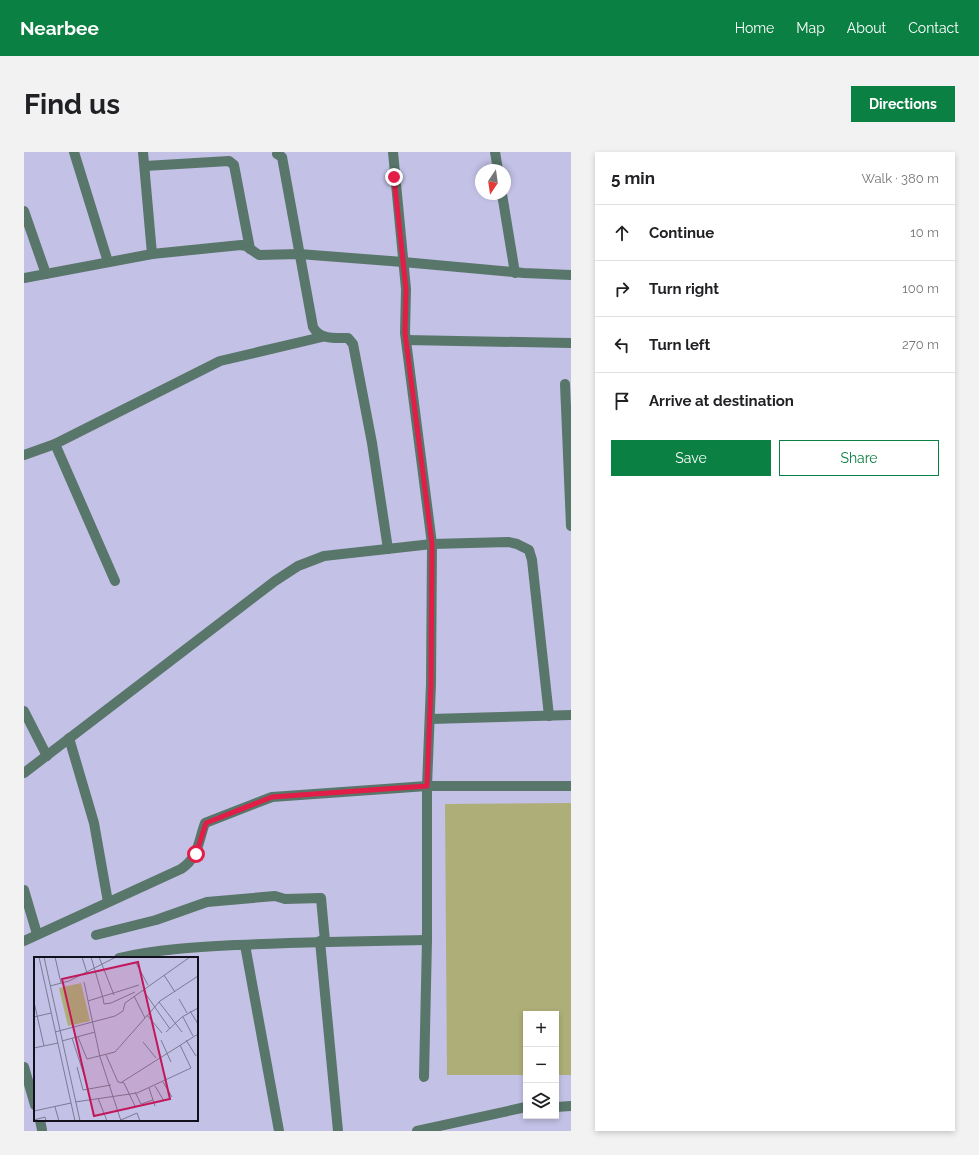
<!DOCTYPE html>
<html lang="en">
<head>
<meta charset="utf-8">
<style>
	:root { --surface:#fff; --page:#f2f2f2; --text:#202124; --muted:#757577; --line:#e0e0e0; --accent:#0b8043 }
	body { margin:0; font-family:Raleway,sans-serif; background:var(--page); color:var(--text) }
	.controls { position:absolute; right:12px; bottom:12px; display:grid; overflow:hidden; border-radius:0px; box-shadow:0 2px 6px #0003 }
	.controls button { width:36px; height:36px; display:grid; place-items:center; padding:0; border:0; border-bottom:1px solid var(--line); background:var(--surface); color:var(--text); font:20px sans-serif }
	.compass { position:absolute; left:451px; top:12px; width:36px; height:36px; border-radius:50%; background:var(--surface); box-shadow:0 2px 6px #0003; rotate:193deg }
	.stop { position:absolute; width:12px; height:12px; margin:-9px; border:3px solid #e11d48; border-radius:50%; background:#fff }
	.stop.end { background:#e11d48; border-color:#fff; box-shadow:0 1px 4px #0008 }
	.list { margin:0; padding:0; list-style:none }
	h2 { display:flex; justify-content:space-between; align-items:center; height:52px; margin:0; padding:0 16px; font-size:17px }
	h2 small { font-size:13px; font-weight:400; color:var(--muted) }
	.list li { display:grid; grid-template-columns:26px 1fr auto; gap:12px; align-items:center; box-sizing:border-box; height:56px; padding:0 16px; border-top:1px solid var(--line) }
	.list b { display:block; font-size:15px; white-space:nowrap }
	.list em { font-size:13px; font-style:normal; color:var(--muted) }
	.actions { display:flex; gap:8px; padding:12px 16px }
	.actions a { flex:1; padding:9px 0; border:1px solid var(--accent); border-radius:0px; text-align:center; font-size:14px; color:var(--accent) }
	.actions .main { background:var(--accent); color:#fff }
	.icon { flex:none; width:22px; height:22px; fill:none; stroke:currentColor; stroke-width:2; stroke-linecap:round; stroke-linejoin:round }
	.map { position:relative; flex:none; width:547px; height:979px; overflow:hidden; border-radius:0px }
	header { display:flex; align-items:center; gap:24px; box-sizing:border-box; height:56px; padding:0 20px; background:var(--accent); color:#fff }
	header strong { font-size:19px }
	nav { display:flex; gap:22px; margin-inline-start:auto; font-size:14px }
	.intro { display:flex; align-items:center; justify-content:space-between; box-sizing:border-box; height:96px; padding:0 24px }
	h1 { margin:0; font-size:28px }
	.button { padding:10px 18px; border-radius:0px; background:var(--accent); color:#fff; font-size:14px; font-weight:700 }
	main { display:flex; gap:24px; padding:0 24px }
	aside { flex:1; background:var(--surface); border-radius:0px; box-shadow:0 2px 6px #0003 }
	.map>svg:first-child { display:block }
</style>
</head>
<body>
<header>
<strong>Nearbee</strong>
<nav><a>Home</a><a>Map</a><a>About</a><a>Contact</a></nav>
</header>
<div class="intro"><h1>Find us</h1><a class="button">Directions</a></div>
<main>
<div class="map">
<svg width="547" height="979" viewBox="0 0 547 979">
	<rect width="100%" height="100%" fill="#c3c1e5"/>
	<!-- green -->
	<path fill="#aeae78" d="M547 651V923H532V862H502V923H423L421 652Z"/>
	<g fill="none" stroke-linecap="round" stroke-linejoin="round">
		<!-- minor -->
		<g stroke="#59766a" stroke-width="10">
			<path d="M50 0 84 110"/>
			<path d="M119 0 128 102"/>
			<path d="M369 0 382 137 381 181 408 392 407 532 403 634V788L400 925"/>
			<path d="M471 0 474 18"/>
			<path d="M253 2 258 5 289 175C296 188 311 186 324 186L329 192 348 291 364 397"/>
			<path d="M121 14 205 9 210 13 226 97"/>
			<path d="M478 42 491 121"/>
			<path d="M0 59 22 122"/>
			<path d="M0 126 128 102 217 93 222 94 235 103 275 102 379 110 500 121 547 123"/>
			<path d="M382 188 547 191"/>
			<path d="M541 232 547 374"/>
			<path d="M31 292 91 429"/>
			<path d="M0 303 31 292 196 209 298 185"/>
			<path d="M0 559 23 604"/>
			<path d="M406 567 547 563"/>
			<path d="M45 586 70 671 84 750"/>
			<path d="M0 621 251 429 274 414 300 404 408 392 484 390 493 392 505 398 508 408 525 564"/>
			<path d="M0 738 13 782"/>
			<path d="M72 783 132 768 183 750 251 744 261 747 297 746 301 789"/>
			<path d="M0 789 157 717C175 705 174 690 181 671L248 645 403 634H547"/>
			<path d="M296 789 314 979"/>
			<path d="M221 793 255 979"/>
			<path d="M95 806C133 797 174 795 213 793 276 790 339 789 403 788"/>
			<path d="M0 915 11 953"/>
			<path d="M532 955 547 954"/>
			<path d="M16 968 18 978"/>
			<path d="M393 979 502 955"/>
		</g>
	</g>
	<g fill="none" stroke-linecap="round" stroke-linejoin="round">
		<!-- route -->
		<path stroke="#e11d48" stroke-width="5" d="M172 702 182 671 248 645 403 634 407 532 408 392 381 181 382 137 370 25"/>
	</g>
	<!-- overview -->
	<g transform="translate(10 805)">
		<rect width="164" height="164" fill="#c3c1e5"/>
		<path d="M47 26 56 64 34 69 25 31Z" fill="#aeae78"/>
		<path fill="none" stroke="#7c7a95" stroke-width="1" d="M5 0 41 164M10 0 46 164M21 0 27 26M48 0 53 16M57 0 69 41M65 0 80 38M102 6 114 28M130 18 141 35M50 25 66 100 87 164M16 29 35 24 82 0M109 33 136 72M100 39 111 61M69 41 70 47 77 46 101 35M145 42 153 56M54 44 105 28M0 45 10 89M125 45 148 75M156 54 164 67M113 58 128 76M0 60 17 56M149 60 159 79M21 75 81 59 89 54 91 46 156 0M132 75 148 60 164 51M44 80 53 102 81 95 126 44 164 19M38 81 53 127M127 83 137 105M152 83 162 99M28 84 61 75M109 85 122 101M0 91 24 86M72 98 84 125 90 126 101 149M43 110 49 133 77 128M88 125 164 77M129 125 138 140M121 129 130 144M115 131 121 149M101 135 107 147 119 143M64 141 73 164M41 145 103 136 157 111 146 88M21 150 25 164M0 154 37 146M0 163 11 160 12 164M87 163 103 156 106 164"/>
		<path fill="#c2185b" fill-opacity="0.15" stroke="#c2185b" stroke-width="2" d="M104 5 136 142 60 159 28 22Z"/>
		<rect width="164" height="164" fill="none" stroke="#11101c" stroke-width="2"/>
	</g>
</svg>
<div class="controls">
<button>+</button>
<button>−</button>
<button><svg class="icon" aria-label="layers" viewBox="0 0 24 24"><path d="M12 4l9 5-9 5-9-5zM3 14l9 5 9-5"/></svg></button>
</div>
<svg class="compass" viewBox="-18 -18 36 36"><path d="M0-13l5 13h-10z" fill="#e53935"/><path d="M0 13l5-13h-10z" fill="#757577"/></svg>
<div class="stop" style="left:172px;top:702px"></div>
<div class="stop end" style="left:370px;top:25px"></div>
</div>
<aside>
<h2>5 min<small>Walk · 380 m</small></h2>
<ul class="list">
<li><svg class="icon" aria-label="ahead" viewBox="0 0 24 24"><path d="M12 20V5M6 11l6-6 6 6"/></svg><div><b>Continue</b></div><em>10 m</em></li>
<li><svg class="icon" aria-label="right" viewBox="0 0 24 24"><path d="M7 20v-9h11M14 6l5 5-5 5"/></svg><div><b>Turn right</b></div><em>100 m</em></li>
<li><svg class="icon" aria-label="left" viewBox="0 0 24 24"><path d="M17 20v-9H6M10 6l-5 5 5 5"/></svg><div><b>Turn left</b></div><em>270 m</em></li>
<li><svg class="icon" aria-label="arrive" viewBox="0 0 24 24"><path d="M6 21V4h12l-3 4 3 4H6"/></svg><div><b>Arrive at destination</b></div></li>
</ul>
<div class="actions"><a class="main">Save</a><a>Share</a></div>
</aside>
</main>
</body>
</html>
